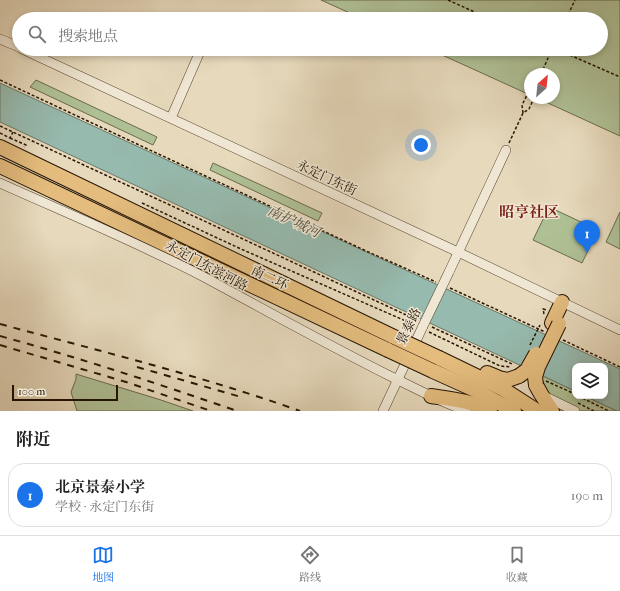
<!DOCTYPE html>
<html lang="zh">
<head>
<meta charset="utf-8">
<style>
	:root { --surface:#fff; --page:#f6f6f6; --text:#222; --muted:#767676; --line:#e0e0e0; --accent:#1a73e8 }
	body { margin:0; font-family:"IM FELL French Canon","Noto Serif SC",serif; background:var(--page); color:var(--text) }
	.controls { position:absolute; right:12px; bottom:12px; display:grid; overflow:hidden; border-radius:8px; box-shadow:0 2px 6px #0003 }
	.controls button { width:36px; height:36px; display:grid; place-items:center; padding:0; border:0; border-bottom:1px solid var(--line); background:var(--surface); color:var(--text); font:20px sans-serif }
	.compass { position:absolute; left:524px; top:68px; width:36px; height:36px; border-radius:50%; background:var(--surface); box-shadow:0 2px 6px #0003; rotate:27deg }
	.scale { position:absolute; left:12px; bottom:10px; width:106px; box-sizing:border-box; padding-left:4px; border:2px solid #271402; border-top:0; font-size:11px; line-height:14px; white-space:nowrap; color:#271402; -webkit-text-stroke:3px #efe6d3; paint-order:stroke }
	.you { position:absolute; left:421px; top:145px; width:14px; height:14px; margin:-10px; border:3px solid #fff; border-radius:50%; background:#1a73e8; box-shadow:0 0 0 6px #1a73e833 }
	.badge { display:grid; place-items:center; width:26px; height:26px; border-radius:50%; background:var(--accent); color:#fff; font-size:13px; font-weight:700 }
	.pin { position:absolute; translate:-50% -33px; filter:drop-shadow(0 1px 2px #0008) }
	.pin::after { content:''; position:absolute; top:21px; width:14px; height:12px; background:inherit; clip-path:polygon(0 0,100% 0,50% 100%) }
	.list { margin:0; padding:0; list-style:none }
	h2 { display:flex; justify-content:space-between; align-items:center; height:52px; margin:0; padding:0 16px; font-size:17px }
	h2 small { font-size:13px; font-weight:400; color:var(--muted) }
	.list li { display:grid; grid-template-columns:26px 1fr auto; gap:12px; align-items:center; box-sizing:border-box; height:64px; margin:0 8px 8px; padding:0 8px; border:1px solid var(--line); border-radius:16px }
	.list b { display:block; font-size:15px; white-space:nowrap }
	.list p { margin:0; font-size:13px; white-space:nowrap; color:var(--muted) }
	.list em { font-size:13px; font-style:normal; color:var(--muted) }
	.icon { flex:none; width:22px; height:22px; fill:none; stroke:currentColor; stroke-width:2; stroke-linecap:round; stroke-linejoin:round }
	.map { position:relative; flex:none; width:620px; height:411px; overflow:hidden }
	.search { position:absolute; background:var(--surface); box-shadow:0 2px 6px #0003; left:12px; right:12px; top:12px; height:44px; display:flex; align-items:center; gap:10px; box-sizing:border-box; padding:0 14px; border-radius:22px; color:var(--muted); font-size:15px }
	.sheet { height:124px; background:var(--surface) }
	nav { display:flex; justify-content:space-around; align-items:center; box-sizing:border-box; height:56px; border-top:1px solid var(--line); background:var(--surface); font-size:11px; color:var(--muted) }
	nav a { display:grid; justify-items:center; gap:2px }
	nav .on { color:var(--accent) }
	.map>svg:first-child { display:block }
</style>
</head>
<body>
<div class="map">
<svg width="620" height="411" viewBox="0 0 620 411">
	<rect width="100%" height="100%" fill="#e6d9bc"/>
	<filter id="stains"><feTurbulence type="fractalNoise" baseFrequency=".005" numOctaves="4"/><feColorMatrix values="0 0 0 0 .2 0 0 0 0 .09 0 0 0 0 .02 0 0 0 .5 -.17"/></filter>
	<radialGradient id="worn" r=".72"><stop offset=".6" stop-color="#630" stop-opacity="0"/><stop offset="1" stop-color="#630" stop-opacity=".3"/></radialGradient>
	<!-- green -->
	<g fill="#afc095" stroke="#6b6a4c">
		<path d="M321 0H620V136L537 98H554V74H530V95L429 49H601V19H363Z"/>
		<path d="M36 80 157 137 153 145 30 87Z"/>
		<path d="M213 163 322 213 318 221 210 170Z"/>
		<path d="M549 207 598 230 582 263 533 240Z"/>
		<path d="M620 212V249L606 242Z"/>
		<path d="M76 374 161 400 193 411H77L71 392 76 379Z"/>
		<path d="M541 375 575 391V396H585L617 411H555L548 402Z"/>
	</g>
	<!-- water -->
	<path fill="#96baae" stroke="#6a7869" d="M0 83 620 369V411H617L585 396H605V366H575V391L0 122Z"/>
	<g fill="none" stroke-linecap="round" stroke-linejoin="round">
		<defs>
			<g id="minor">
				<path d="M0 39 19 47"/>
				<path d="M22 49 458 252 620 330"/>
				<path d="M171 118 201 49"/>
				<path d="M0 183C69 214 139 243 206 278 267 311 328 345 390 376 415 388 440 402 467 411"/>
				<path d="M449 272 506 150"/>
				<path d="M542 395 575 411"/>
				<path d="M383 411 423 326"/>
			</g>
			<g id="highway">
				<path d="M0 147 394 337"/>
				<path d="M0 166 388 350"/>
				<path d="M552 323 562 302"/>
				<path d="M439 358 503 389 537 411"/>
				<path d="M433 371 473 389 514 411"/>
				<path d="M487 373 499 378 508 380 519 376"/>
				<path d="M536 385 541 394 552 411"/>
				<path d="M431 396C451 399 473 401 490 411"/>
			</g>
		</defs>
		<!-- minor casing -->
		<use href="#minor" stroke="#574530" stroke-width="10"/>
		<!-- highway casing -->
		<use href="#highway" stroke="#271402" stroke-width="16"/>
		<!-- path -->
		<g stroke="#271402" stroke-width="1.5" stroke-dasharray="3 2" stroke-linecap="butt">
			<path d="M448 0 490 19"/>
			<path d="M566 19 575 0"/>
			<path d="M556 49 620 77"/>
			<path d="M541 74 552 49"/>
			<path d="M0 80 364 250 436 282"/>
			<path d="M523 113 522 105 530 89"/>
			<path d="M0 126 417 320"/>
			<path d="M0 133 10 138 13 132"/>
			<path d="M10 138 26 145 24 147"/>
			<path d="M509 143 523 113 529 109 534 98"/>
			<path d="M142 203 241 249 415 325"/>
			<path d="M450 288 545 332"/>
			<path d="M544 314 543 309 547 310"/>
			<path d="M432 327 512 364"/>
			<path d="M429 332 500 366 511 367"/>
			<path d="M563 340 620 367"/>
			<path d="M546 381 575 394"/>
			<path d="M578 396 609 411"/>
			<path d="M578 403 594 411"/>
		</g>
		<!-- minor -->
		<use href="#minor" stroke="#efe6d3" stroke-width="9"/>
		<!-- highway -->
		<use href="#highway" stroke="#e3bc7e" stroke-width="14"/>
		<!-- rail -->
		<g stroke="#271402" stroke-width="2" stroke-dasharray="7 7" stroke-linecap="butt">
			<path d="M0 324C100 351 202 376 300 411"/>
			<path d="M0 336C80 358 159 384 237 411"/>
			<path d="M0 345 126 382 211 411"/>
			<path d="M137 367 241 397"/>
		</g>
		<defs>
			<path id="minor-bridge" d="M423 326 449 272"/>
			<g id="highway-bridge">
				<path d="M394 337 439 358"/>
				<path d="M388 350 433 371"/>
				<path d="M519 376 527 370 536 354"/>
				<path d="M536 385 535 377 538 367 559 324"/>
			</g>
		</defs>
		<!-- minor-bridge casing -->
		<use href="#minor-bridge" stroke="#574530" stroke-width="10" stroke-linecap="butt"/>
		<!-- highway-bridge casing -->
		<use href="#highway-bridge" stroke="#271402" stroke-width="16" stroke-linecap="butt"/>
		<!-- path-bridge -->
		<path stroke="#271402" stroke-width="1.5" stroke-dasharray="3 2" stroke-linecap="butt" d="M530 345 540 325"/>
		<!-- minor-bridge -->
		<use href="#minor-bridge" stroke="#efe6d3" stroke-width="9"/>
		<!-- highway-bridge -->
		<use href="#highway-bridge" stroke="#e3bc7e" stroke-width="14"/>
	</g>
	<g text-anchor="middle" stroke-width="3" stroke-linejoin="round" paint-order="stroke">
		<!-- street labels -->
		<g font-size="13" fill="#271402" stroke="#efe6d3">
			<text transform="translate(327 177) rotate(25)" y="5">永定门东街</text>
			<text transform="translate(207 265) rotate(28)" y="5">永定门东滨河路</text>
			<text transform="translate(270 277) rotate(26)" y="5">南二环</text>
			<text transform="translate(408 326) rotate(-64)" y="5">景泰路</text>
		</g>
		<!-- water labels -->
		<g font-size="14" font-style="italic" fill="#4e4e3e" stroke="#efe6d3">
			<text transform="translate(294 221) rotate(25)" y="5">南护城河</text>
		</g>
		<!-- quarter labels -->
		<g font-size="15" font-weight="bold" fill="#7a1f14" stroke="#efe6d3">
			<text x="529" y="217">昭亨社区</text>
		</g>
	</g>
	<rect width="100%" height="100%" filter="url(#stains)"/>
	<rect width="100%" height="100%" fill="url(#worn)"/>
</svg>
<div class="controls">
<button><svg class="icon" aria-label="layers" viewBox="0 0 24 24"><path d="M12 4l9 5-9 5-9-5zM3 14l9 5 9-5"/></svg></button>
</div>
<svg class="compass" viewBox="-18 -18 36 36"><path d="M0-13l5 13h-10z" fill="#e53935"/><path d="M0 13l5-13h-10z" fill="#767676"/></svg>
<div class="scale">100 m</div>
<div class="you"></div>
<div class="pin badge" style="left:587px;top:253px">1</div>
<div class="search"><svg class="icon" aria-label="search" viewBox="0 0 24 24"><circle cx="10" cy="10" r="6"/><path d="M15 15l6 6"/></svg>搜索地点</div>
</div>
<section class="sheet">
<h2>附近<small></small></h2>
<ul class="list">
<li><span class="badge">1</span><div><b>北京景泰小学</b><p>学校 · 永定门东街</p></div><em>190 m</em></li>
</ul>
</section>
<nav>
<a class="on"><svg class="icon" aria-label="map" viewBox="0 0 24 24"><path d="M3 6l6-2 6 2 6-2v14l-6 2-6-2-6 2zM9 4v14M15 6v14"/></svg>地图</a>
<a><svg class="icon" aria-label="directions" viewBox="0 0 24 24"><path d="M12 3l9 9-9 9-9-9zM9 14v-3h6M13 9l2 2-2 2"/></svg>路线</a>
<a><svg class="icon" aria-label="saved" viewBox="0 0 24 24"><path d="M7 4h10v16l-5-4-5 4z"/></svg>收藏</a>
</nav>
</body>
</html>
